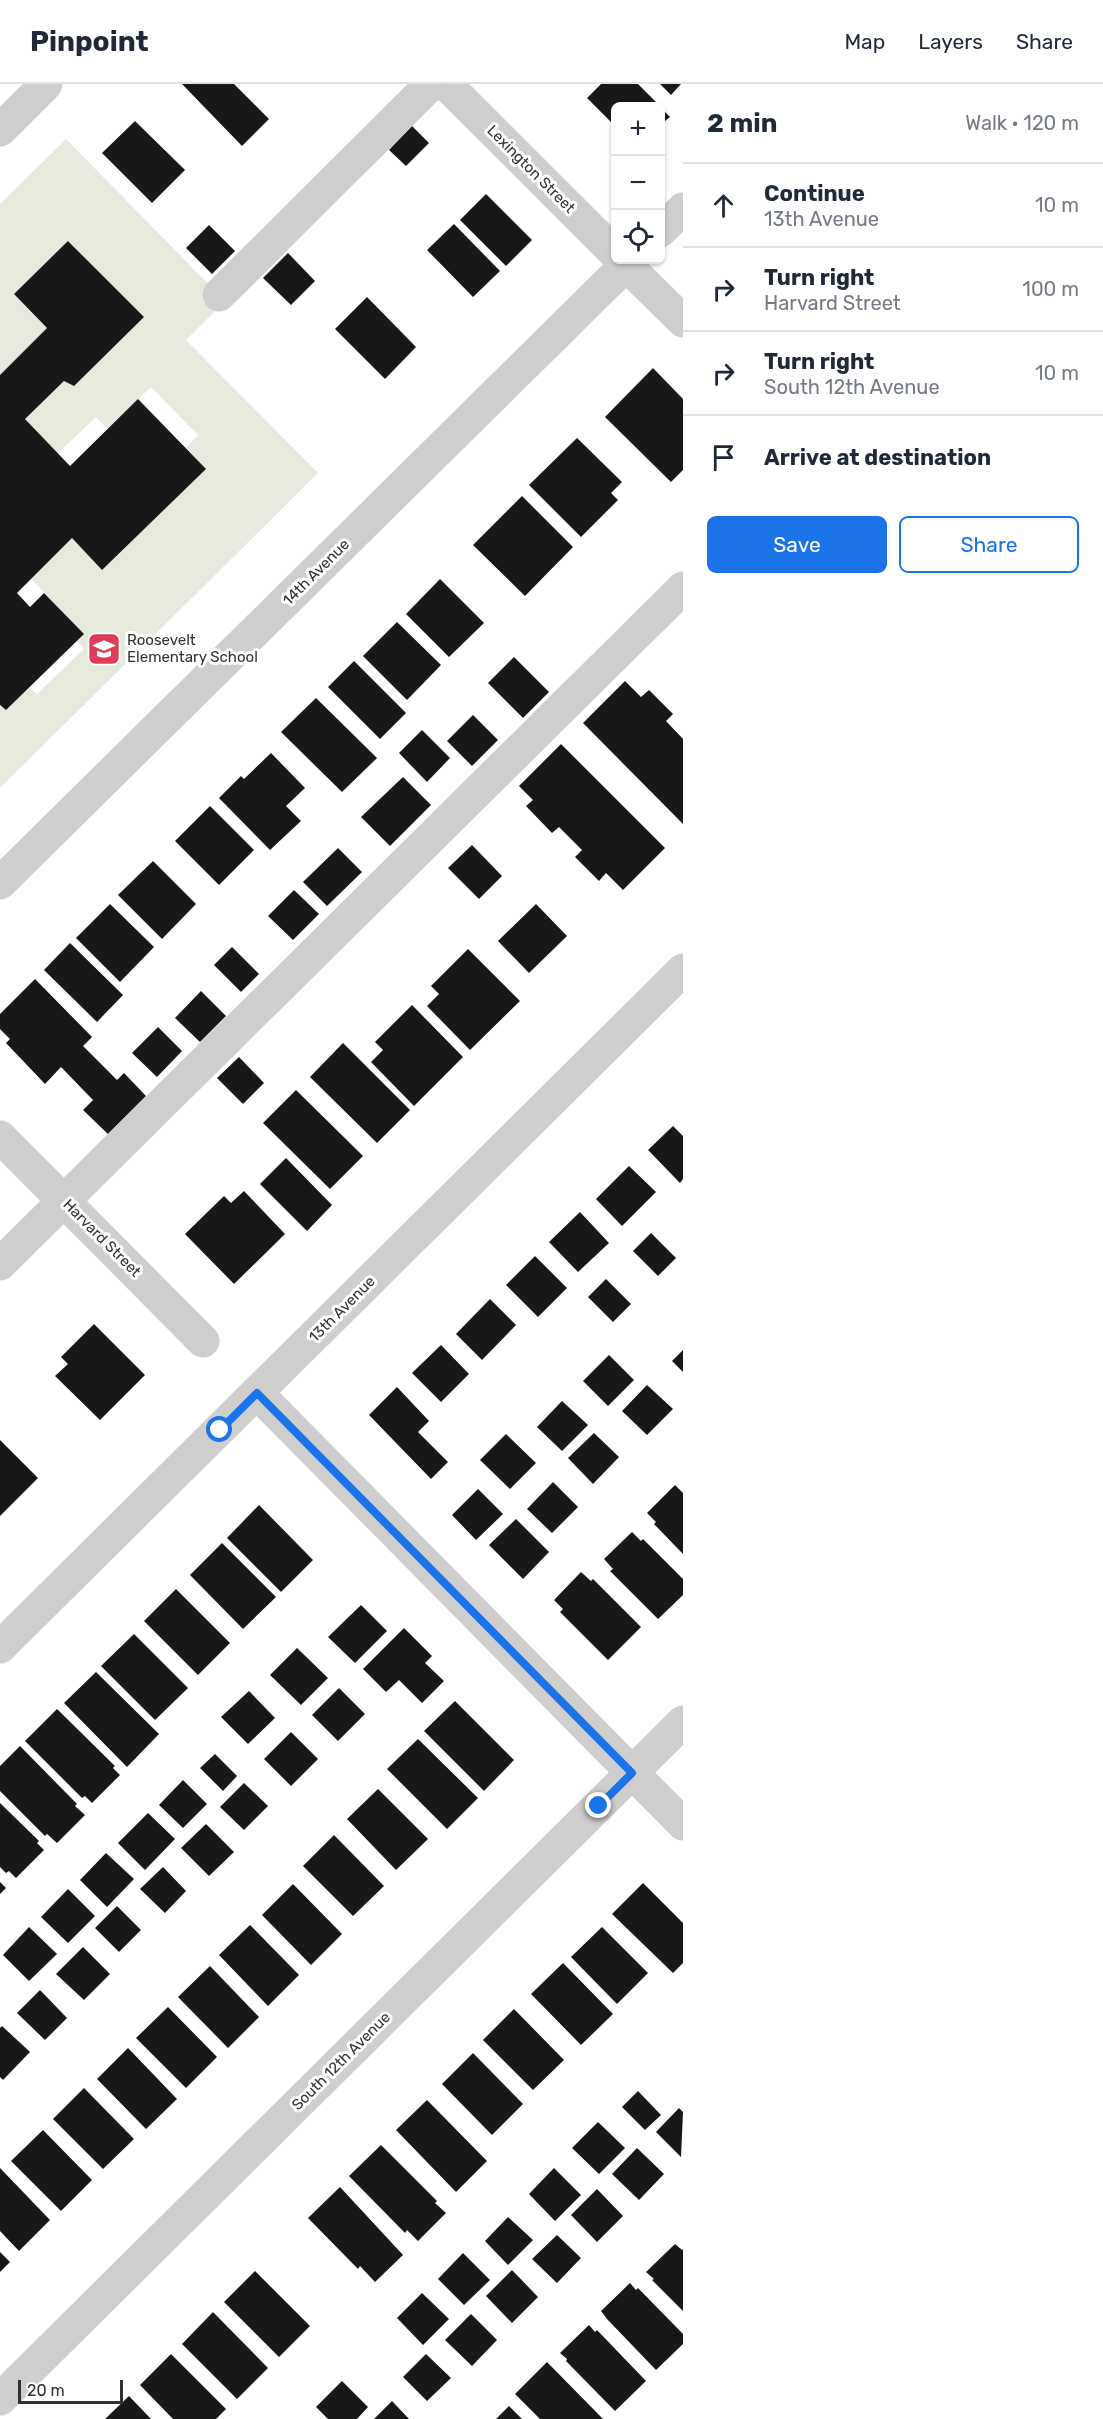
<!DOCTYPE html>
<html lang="en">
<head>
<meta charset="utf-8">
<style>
	:root { --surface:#fff; --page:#f6f6f7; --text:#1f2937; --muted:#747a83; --line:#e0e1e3; --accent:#1a73e8 }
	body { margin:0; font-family:Rubik,sans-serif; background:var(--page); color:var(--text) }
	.controls { position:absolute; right:18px; top:18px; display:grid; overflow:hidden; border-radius:9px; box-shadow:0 2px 4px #0004 }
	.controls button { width:54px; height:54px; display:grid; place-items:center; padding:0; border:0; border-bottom:2px solid var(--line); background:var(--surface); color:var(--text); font:30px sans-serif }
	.scale { position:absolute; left:18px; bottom:15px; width:105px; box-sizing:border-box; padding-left:6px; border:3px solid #313131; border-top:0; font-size:16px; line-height:21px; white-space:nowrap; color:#313131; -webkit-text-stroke:4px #fff; paint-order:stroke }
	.stop { position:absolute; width:18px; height:18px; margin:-14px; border:4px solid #1a73e8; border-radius:50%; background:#fff }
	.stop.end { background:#1a73e8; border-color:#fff; box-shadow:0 2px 6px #0008 }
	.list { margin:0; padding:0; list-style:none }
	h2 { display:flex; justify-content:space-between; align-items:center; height:78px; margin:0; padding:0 24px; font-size:26px }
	h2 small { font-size:20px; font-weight:400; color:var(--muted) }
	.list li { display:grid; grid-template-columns:39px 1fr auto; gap:18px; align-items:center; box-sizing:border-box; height:84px; padding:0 24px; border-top:2px solid var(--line) }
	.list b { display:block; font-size:22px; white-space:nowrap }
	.list p { margin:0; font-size:20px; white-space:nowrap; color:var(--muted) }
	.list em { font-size:20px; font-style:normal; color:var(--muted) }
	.actions { display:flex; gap:12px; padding:18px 24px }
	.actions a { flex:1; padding:14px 0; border:2px solid var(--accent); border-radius:9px; text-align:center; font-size:21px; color:var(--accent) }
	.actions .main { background:var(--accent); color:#fff }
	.icon { flex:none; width:33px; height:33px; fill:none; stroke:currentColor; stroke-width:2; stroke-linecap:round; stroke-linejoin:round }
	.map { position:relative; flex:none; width:683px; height:2335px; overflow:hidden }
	header { display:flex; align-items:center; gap:36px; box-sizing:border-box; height:84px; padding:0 30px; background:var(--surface); border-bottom:2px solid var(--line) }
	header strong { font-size:28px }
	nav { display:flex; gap:33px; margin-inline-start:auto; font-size:21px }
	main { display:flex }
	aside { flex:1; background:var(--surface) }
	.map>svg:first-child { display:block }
</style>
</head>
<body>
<header>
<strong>Pinpoint</strong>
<nav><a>Map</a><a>Layers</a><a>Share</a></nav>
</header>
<main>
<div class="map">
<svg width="683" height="2335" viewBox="0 0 683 2335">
	<rect width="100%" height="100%" fill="#fff"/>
	<!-- green -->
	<path fill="#e6eadd" d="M66 55 225 217 186 256 318 389 0 704V621L6 626 29 603 37 610 84 565 76 556 83 549 31 495 72 454 102 486 206 385 186 364 198 351 151 303 107 345 96 333 57 370 25 335 64 297 143 233 69 157 14 210 47 244 0 291V120Z"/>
	<!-- building -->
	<g fill="#181818">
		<path d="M182 0H234L269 35 242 62Z"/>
		<path d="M601 0H638L660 22H616V43L587 14Z"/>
		<path d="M660 0H681L671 11Z"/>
		<path d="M660 23 670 33 660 41Z"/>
		<path d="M135 37 185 86 152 119 102 69Z"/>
		<path d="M412 42 429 59 406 82 389 66Z"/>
		<path d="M486 110 532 156 506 182 460 136Z"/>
		<path d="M454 140 500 187 473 213 427 166Z"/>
		<path d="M209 141 235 167 212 190 186 164Z"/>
		<path d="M68 157 144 233 74 302 64 297 25 335 70 382 138 315 206 385 102 486 72 454 17 509 30 523 44 509 84 550 6 626 0 621V291L47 244 14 210Z"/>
		<path d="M288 169 315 197 291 221 263 194Z"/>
		<path d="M367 213 416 263 385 295 335 245Z"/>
		<path d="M653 284 683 315V386L671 398 605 333Z"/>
		<path d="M577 354 622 398 611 409 618 416 581 453 529 401Z"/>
		<path d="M522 412 573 463 525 512 473 461Z"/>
		<path d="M440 495 484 539 449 573 406 530Z"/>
		<path d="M397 538 441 581 407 616 363 572Z"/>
		<path d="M514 573 549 608 523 634 488 599Z"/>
		<path d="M354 577 406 629 380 655 328 603Z"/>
		<path d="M625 597 641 613 649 606 673 630 666 637 683 655V740L583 639Z"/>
		<path d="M316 614 377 674 342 708 281 648Z"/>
		<path d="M473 631 498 656 472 682 447 657Z"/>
		<path d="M422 646 450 674 427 698 399 669Z"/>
		<path d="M561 660 665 764 623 806 606 789 599 797 575 773 582 766 559 743 552 749 526 722 533 716 519 702Z"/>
		<path d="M271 669 305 704 286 722 301 737 270 766 219 714 241 692 244 695Z"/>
		<path d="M403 693 431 721 390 762 361 733Z"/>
		<path d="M210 722 254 766 219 801 175 757Z"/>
		<path d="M472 761 502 792 479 815 448 784Z"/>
		<path d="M338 764 362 788 327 822 303 798Z"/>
		<path d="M153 777 196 820 162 855 118 811Z"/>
		<path d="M294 806 319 830 293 856 268 832Z"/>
		<path d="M110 820 154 863 120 898 76 854Z"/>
		<path d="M536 820 567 852 529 889 498 857Z"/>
		<path d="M70 859 123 911 97 938 44 886Z"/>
		<path d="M232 863 259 890 241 908 214 881Z"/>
		<path d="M468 865 520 917 470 966 427 922 439 910 431 902Z"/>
		<path d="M35 895 92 953 83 962 117 996 124 989 146 1012 108 1050 83 1026 93 1016 61 983 45 1000 6 959 10 955 0 945V930Z"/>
		<path d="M201 907 226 932 200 958 175 934Z"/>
		<path d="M412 921 463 973 414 1022 371 978 383 966 375 958Z"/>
		<path d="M158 943 182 967 157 993 132 969Z"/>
		<path d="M343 959 410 1026 377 1059 310 993Z"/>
		<path d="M239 973 264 999 243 1020 217 994Z"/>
		<path d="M296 1006 363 1072 330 1105 263 1039Z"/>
		<path d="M673 1042 683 1052V1095L680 1099 648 1066Z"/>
		<path d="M286 1074 332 1121 307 1147 260 1100Z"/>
		<path d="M629 1082 656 1108 622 1142 596 1115Z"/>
		<path d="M244 1107 285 1150 234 1200 185 1150 224 1112 231 1119Z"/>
		<path d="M580 1128 609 1159 578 1188 549 1158Z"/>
		<path d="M651 1149 676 1174 658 1192 633 1167Z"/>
		<path d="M535 1172 567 1204 538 1233 506 1201Z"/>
		<path d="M606 1195 631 1220 613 1238 588 1213Z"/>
		<path d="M490 1215 516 1241 482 1276 456 1250Z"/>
		<path d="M94 1240 145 1291 100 1336 55 1292 68 1280 61 1273Z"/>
		<path d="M441 1261 469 1290 441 1318 412 1289Z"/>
		<path d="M683 1266V1288L672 1277Z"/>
		<path d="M609 1271 634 1296 608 1322 583 1297Z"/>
		<path d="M647 1301 673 1325 647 1351 622 1327Z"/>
		<path d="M397 1303 429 1337 418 1348 448 1378 431 1395 369 1331Z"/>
		<path d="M562 1317 588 1341 562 1367 537 1343Z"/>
		<path d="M594 1349 619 1373 593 1400 568 1374Z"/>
		<path d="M506 1350 536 1379 510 1405 480 1376Z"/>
		<path d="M0 1356 38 1394 0 1432Z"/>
		<path d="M553 1398 578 1423 552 1449 527 1425Z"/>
		<path d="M675 1401 683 1409V1470L654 1440 656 1438 647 1429Z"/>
		<path d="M478 1405 503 1430 476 1456 452 1431Z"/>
		<path d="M259 1421 313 1476 281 1508 227 1454Z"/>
		<path d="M516 1435 549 1468 523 1495 489 1461Z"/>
		<path d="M632 1448 641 1457 643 1455 683 1495V1511L658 1535 610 1487 613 1485 604 1475Z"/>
		<path d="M222 1459 276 1513 243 1545 190 1491Z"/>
		<path d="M581 1488 591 1497 593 1495 641 1543 608 1576 560 1528 563 1525 554 1516Z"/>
		<path d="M176 1505 230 1559 198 1591 144 1537Z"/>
		<path d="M361 1521 387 1547 355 1579 328 1553Z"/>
		<path d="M404 1544 432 1572 425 1579 444 1597 422 1619 399 1596 386 1608 363 1585Z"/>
		<path d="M134 1550 188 1604 155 1636 101 1582Z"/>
		<path d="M297 1564 328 1594 301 1621 270 1591Z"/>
		<path d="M96 1588 159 1650 127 1683 64 1619Z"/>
		<path d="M339 1604 365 1630 338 1657 312 1631Z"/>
		<path d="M249 1607 275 1634 248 1660 221 1633Z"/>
		<path d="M455 1617 514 1676 484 1707 424 1647Z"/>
		<path d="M57 1625 115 1682 113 1684 120 1691 92 1719 85 1712 82 1714 25 1657Z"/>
		<path d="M291 1648 318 1675 291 1702 264 1675Z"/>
		<path d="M418 1655 478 1714 447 1745 387 1685Z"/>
		<path d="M20 1662 77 1720 75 1722 85 1731 57 1759 47 1750 45 1752 0 1707V1682Z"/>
		<path d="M215 1670 237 1692 223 1707 200 1684Z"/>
		<path d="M183 1696 207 1720 183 1744 159 1721Z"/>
		<path d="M244 1699 268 1722 244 1746 220 1723Z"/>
		<path d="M378 1705 428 1755 396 1786 347 1735Z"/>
		<path d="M0 1719 39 1757 37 1759 44 1766 16 1794 9 1787 6 1789 0 1783Z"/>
		<path d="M148 1729 175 1755 145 1786 118 1759Z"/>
		<path d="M206 1740 234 1768 209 1792 181 1764Z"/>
		<path d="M334 1751 384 1802 353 1832 303 1782Z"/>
		<path d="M106 1769 134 1795 107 1823 80 1796Z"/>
		<path d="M163 1783 186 1807 165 1829 140 1805Z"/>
		<path d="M0 1798 6 1804 0 1810Z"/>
		<path d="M643 1799 683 1839V1879L673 1889 612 1830Z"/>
		<path d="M293 1800 342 1850 311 1881 262 1831Z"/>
		<path d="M68 1805 95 1832 68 1859 41 1833Z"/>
		<path d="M117 1822 141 1846 119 1868 95 1844Z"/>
		<path d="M250 1841 299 1891 268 1922 219 1871Z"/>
		<path d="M29 1843 57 1870 29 1897 3 1871Z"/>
		<path d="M602 1843 648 1889 617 1920 571 1873Z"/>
		<path d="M83 1863 110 1890 84 1916 56 1890Z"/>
		<path d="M563 1879 613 1930 581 1961 531 1910Z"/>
		<path d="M210 1882 259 1933 228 1964 178 1913Z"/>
		<path d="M40 1906 67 1934 45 1956 17 1929Z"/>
		<path d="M168 1923 217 1973 186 2004 136 1954Z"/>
		<path d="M514 1925 564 1976 533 2006 483 1956Z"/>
		<path d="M2 1942 30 1968 3 1996 0 1993V1944Z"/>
		<path d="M128 1964 177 2015 146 2045 97 1995Z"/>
		<path d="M473 1969 523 2020 492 2051 442 2000Z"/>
		<path d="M84 2004 134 2055 103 2085 53 2035Z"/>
		<path d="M638 2007 661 2031 645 2046 622 2023Z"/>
		<path d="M427 2016 487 2077 456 2108 396 2046Z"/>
		<path d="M679 2024 683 2028 681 2073 656 2048Z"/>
		<path d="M598 2038 625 2064 599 2090 572 2064Z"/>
		<path d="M43 2046 92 2096 61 2127 11 2077Z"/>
		<path d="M381 2061 437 2117 435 2119 446 2129 418 2157 407 2146 405 2149 349 2092Z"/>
		<path d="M637 2064 664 2090 639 2116 612 2090Z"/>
		<path d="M0 2084 50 2136 19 2167 0 2147Z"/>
		<path d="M554 2084 581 2111 555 2137 529 2110Z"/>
		<path d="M340 2103 403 2171 375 2198 360 2182 358 2185 308 2134Z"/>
		<path d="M597 2105 623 2132 597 2158 571 2131Z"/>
		<path d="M508 2133 533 2156 508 2181 485 2157Z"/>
		<path d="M557 2151 581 2174 557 2199 532 2175Z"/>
		<path d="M675 2160 682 2166 683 2165V2227L652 2196 654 2195 646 2188Z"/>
		<path d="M0 2168 10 2178 0 2188Z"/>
		<path d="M463 2169 490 2196 464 2221 438 2195Z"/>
		<path d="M512 2186 538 2213 512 2239 486 2212Z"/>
		<path d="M255 2187 310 2242 279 2273 224 2218Z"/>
		<path d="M630 2199 636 2206 638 2204 683 2250V2260L656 2286 607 2235 601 2227Z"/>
		<path d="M422 2209 449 2235 423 2261 397 2234Z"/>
		<path d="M213 2228 268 2284 237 2315 182 2260Z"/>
		<path d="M471 2230 497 2256 472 2282 445 2256Z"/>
		<path d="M589 2241 595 2248 597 2246 646 2297 615 2327 566 2277 567 2275 560 2269Z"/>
		<path d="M171 2270 226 2325 216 2335H173L140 2301Z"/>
		<path d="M426 2270 451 2294 427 2317 403 2293Z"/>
		<path d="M547 2278 603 2335H540L515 2310Z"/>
		<path d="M342 2297 368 2323 357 2335H328L316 2323Z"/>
		<path d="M129 2312 151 2335H105Z"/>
		<path d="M392 2317 409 2335H374Z"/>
		<path d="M509 2322 522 2335H496Z"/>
	</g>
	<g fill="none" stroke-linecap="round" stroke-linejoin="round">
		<!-- minor -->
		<g stroke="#cecece" stroke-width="33">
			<path d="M446 0 616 170"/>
			<path d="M0 46 46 0"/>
			<path d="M660 147 683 125"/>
			<path d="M621 176 683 237"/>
			<path d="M219 211 431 0"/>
			<path d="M0 799 631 176"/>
			<path d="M0 1053 203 1257"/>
			<path d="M0 1180 683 504"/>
			<path d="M257 1309 683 1740"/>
			<path d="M0 1563 683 886"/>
			<path d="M0 2315 683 1638"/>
		</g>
	</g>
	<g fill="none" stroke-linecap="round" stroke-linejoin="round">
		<!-- route -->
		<path stroke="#1a73e8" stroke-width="8" d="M220 1346 257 1309 632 1689 599 1722"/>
	</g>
	<!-- icons -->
	<defs>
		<symbol id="school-square" viewBox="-11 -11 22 22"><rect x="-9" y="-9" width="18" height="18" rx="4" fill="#de3d59" stroke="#fff"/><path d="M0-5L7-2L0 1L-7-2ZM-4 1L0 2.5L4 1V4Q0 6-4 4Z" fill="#fff"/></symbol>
	</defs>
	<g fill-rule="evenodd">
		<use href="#school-square" x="85" y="546" width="38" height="38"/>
	</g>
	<g text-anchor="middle" stroke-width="6" stroke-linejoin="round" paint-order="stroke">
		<!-- street labels -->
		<g font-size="15" fill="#313131" stroke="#fff">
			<text transform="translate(531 85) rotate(45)" y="5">Lexington Street</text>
			<text transform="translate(316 488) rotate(-45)" y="5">14th Avenue</text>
			<text transform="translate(102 1154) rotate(45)" y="5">Harvard Street</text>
			<text transform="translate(342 1225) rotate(-45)" y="5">13th Avenue</text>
			<text transform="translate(341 1977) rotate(-45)" y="5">South 12th Avenue</text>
		</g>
		<!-- poi labels -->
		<g font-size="15" fill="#313131" stroke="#fff" text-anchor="start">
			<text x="127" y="561">Roosevelt<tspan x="127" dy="17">Elementary School</tspan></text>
		</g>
	</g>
</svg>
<div class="controls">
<button>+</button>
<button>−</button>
<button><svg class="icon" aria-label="locate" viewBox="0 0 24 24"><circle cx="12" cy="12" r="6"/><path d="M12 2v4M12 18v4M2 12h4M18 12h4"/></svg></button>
</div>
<div class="scale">20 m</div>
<div class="stop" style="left:220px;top:1346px"></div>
<div class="stop end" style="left:599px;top:1722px"></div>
</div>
<aside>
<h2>2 min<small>Walk · 120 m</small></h2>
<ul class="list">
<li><svg class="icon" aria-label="ahead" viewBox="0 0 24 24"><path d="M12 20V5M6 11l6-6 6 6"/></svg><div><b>Continue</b><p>13th Avenue</p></div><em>10 m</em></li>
<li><svg class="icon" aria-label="right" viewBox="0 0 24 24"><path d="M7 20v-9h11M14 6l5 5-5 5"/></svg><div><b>Turn right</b><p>Harvard Street</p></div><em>100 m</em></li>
<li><svg class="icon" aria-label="right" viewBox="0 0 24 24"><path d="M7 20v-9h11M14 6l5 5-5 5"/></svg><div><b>Turn right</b><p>South 12th Avenue</p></div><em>10 m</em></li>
<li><svg class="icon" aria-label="arrive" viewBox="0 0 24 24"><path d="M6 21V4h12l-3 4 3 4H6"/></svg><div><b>Arrive at destination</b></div></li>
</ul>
<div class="actions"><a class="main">Save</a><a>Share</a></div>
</aside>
</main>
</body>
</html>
